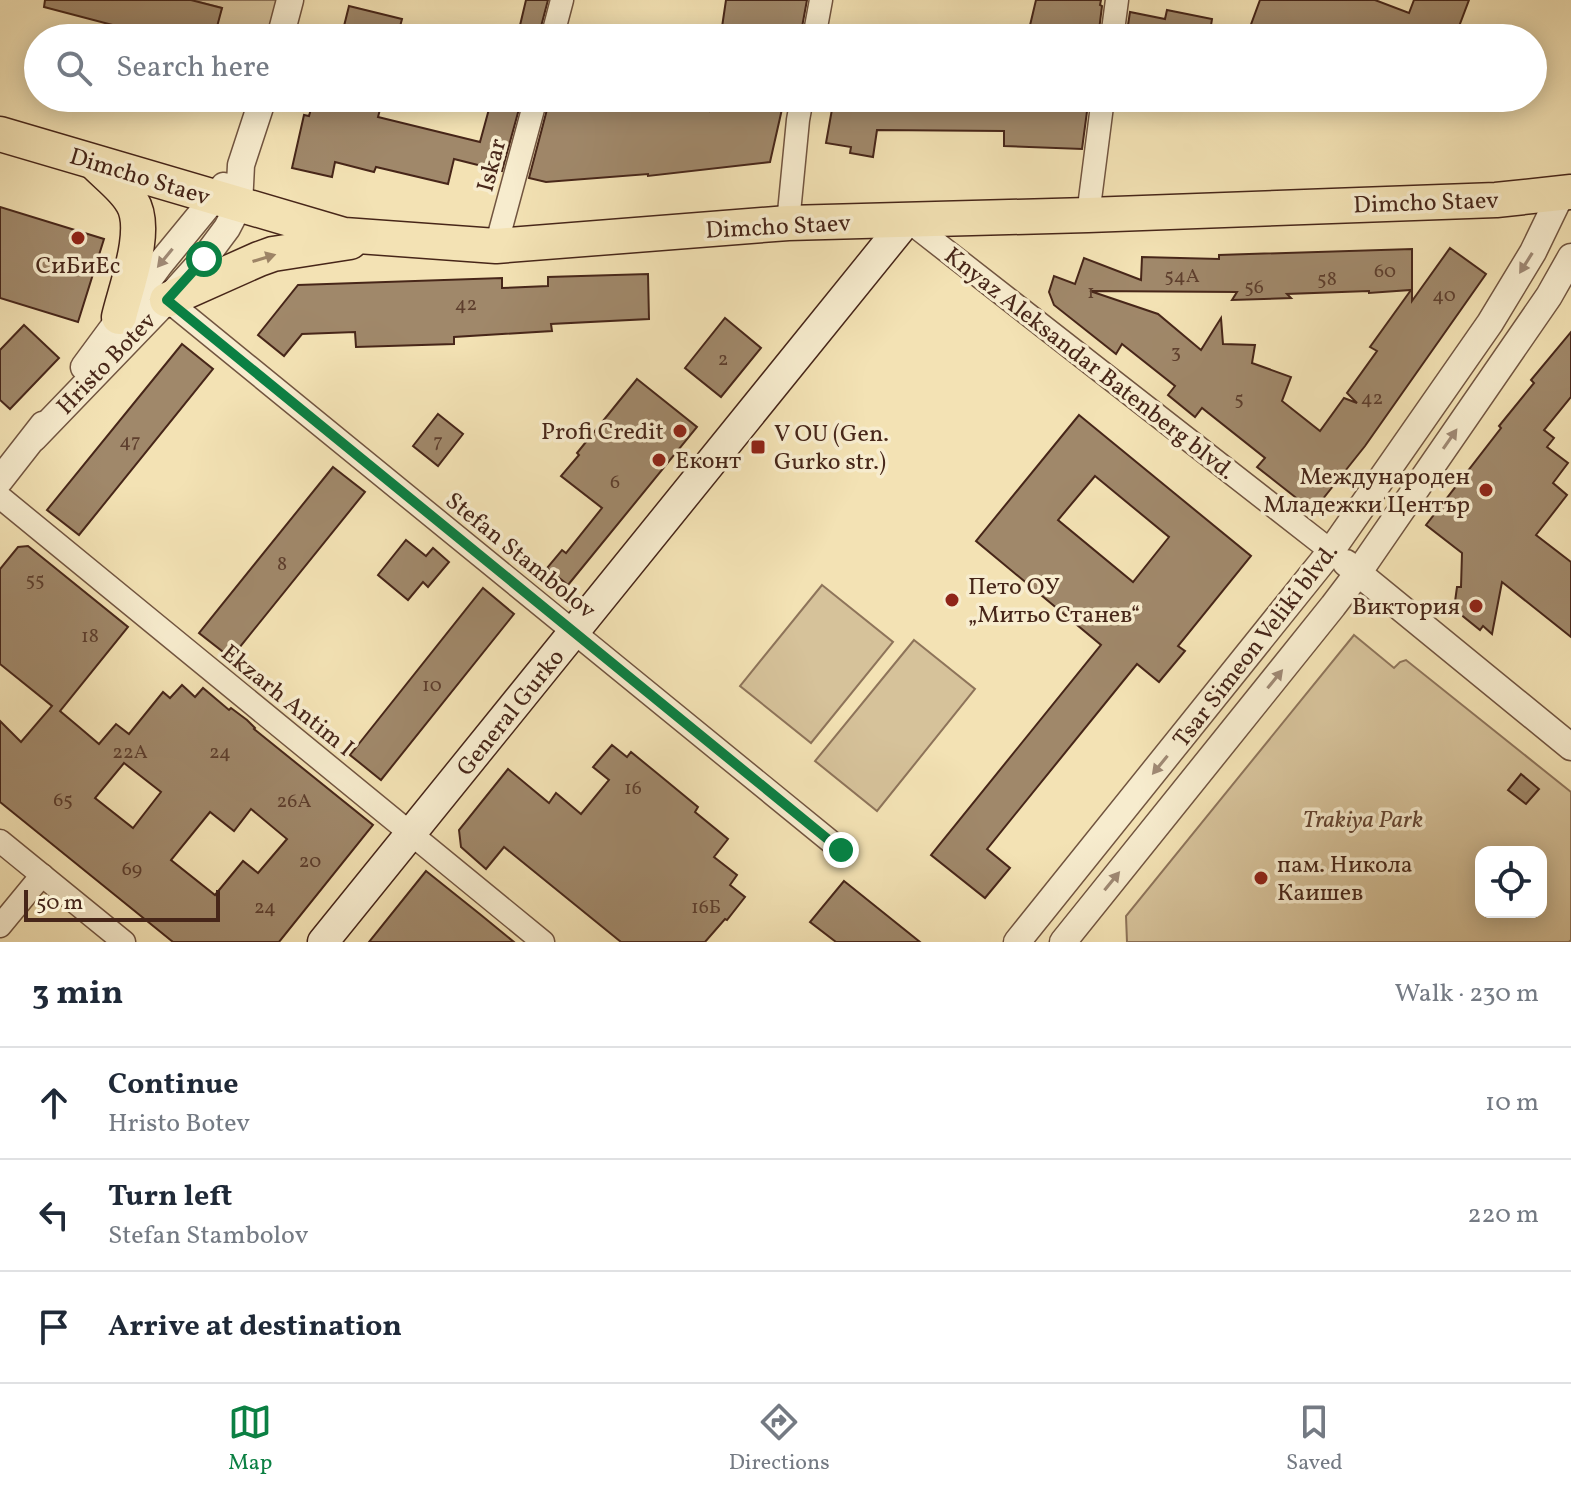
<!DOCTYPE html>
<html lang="en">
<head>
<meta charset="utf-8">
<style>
	:root { --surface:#fff; --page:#f6f6f7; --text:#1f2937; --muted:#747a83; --line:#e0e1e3; --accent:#0b8043 }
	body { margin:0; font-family:Vollkorn,serif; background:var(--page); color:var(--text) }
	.controls { position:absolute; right:24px; bottom:24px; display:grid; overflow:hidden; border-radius:16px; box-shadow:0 4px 20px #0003 }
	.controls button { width:72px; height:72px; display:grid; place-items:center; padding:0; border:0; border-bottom:2px solid var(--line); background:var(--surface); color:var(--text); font:40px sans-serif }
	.scale { position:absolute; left:24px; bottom:20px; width:196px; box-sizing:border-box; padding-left:8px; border:4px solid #472619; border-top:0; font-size:22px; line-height:28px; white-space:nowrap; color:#472619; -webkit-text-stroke:6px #f7ecce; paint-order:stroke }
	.stop { position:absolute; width:24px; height:24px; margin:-18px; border:6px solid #0b8043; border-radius:50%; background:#fff }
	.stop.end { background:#0b8043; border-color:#fff; box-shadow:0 2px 8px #0008 }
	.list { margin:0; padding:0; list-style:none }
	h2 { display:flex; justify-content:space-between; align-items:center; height:104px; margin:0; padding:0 32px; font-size:34px }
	h2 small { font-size:26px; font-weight:400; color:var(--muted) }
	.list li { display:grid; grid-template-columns:52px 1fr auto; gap:24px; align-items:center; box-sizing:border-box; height:112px; padding:0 32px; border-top:2px solid var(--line) }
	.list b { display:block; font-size:30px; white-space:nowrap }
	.list p { margin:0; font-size:26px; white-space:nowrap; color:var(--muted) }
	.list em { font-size:26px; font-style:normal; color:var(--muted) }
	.icon { flex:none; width:44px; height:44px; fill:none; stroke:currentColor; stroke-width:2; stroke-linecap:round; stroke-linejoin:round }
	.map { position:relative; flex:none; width:1571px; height:942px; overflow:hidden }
	.search { position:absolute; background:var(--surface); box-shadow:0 4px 20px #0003; left:24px; right:24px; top:24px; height:88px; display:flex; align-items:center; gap:20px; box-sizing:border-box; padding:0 28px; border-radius:44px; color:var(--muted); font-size:30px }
	.sheet { height:440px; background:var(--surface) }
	nav { display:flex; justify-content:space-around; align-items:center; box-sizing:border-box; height:112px; border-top:2px solid var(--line); background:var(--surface); font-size:22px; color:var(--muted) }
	nav a { display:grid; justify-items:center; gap:4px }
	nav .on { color:var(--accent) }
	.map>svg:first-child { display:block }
</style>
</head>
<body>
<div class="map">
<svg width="1571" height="942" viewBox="0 0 1571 942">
	<rect width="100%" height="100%" fill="#f3e2b4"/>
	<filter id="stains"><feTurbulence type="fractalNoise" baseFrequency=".0025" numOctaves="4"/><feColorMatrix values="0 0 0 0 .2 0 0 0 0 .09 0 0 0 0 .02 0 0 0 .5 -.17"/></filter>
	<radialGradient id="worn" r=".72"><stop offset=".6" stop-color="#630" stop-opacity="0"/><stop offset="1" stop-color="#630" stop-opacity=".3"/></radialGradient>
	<!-- green -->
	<g fill="#d6c29a" stroke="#8e745a" stroke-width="2" fill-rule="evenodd">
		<path d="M191 0H290L280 38H211L222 8Z"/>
		<path d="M822 585 893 642 811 743 740 686Z"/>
		<path d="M1354 635 1394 668 1400 662 1406 660 1571 792V940L1569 942H1127L1126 916ZM1481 852H1541V912H1481Z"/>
		<path d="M914 640 975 689 877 811 815 761Z"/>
	</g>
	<!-- building -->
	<g fill="#a0886a" stroke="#472619" stroke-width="2" fill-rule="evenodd">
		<path d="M45 0H191L222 8 214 38H162L44 7Z"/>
		<path d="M526 0H548L538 38H517Z"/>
		<path d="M726 0H807L800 38H787L722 27Z"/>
		<path d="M1036 0H1101L1100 5 1102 6 1098 38H1027Z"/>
		<path d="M1260 0H1375L1409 13 1414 0H1469L1455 37 1426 26 1422 38H1324L1306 31 1303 38H1246Z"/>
		<path d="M349 6 402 19 397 38H341Z"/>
		<path d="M1167 10 1212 19 1209 38H1126L1130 12 1165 19Z"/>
		<path d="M314 98H383L378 117 480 142 492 98H522L502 171 454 159 448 184 376 167 374 172 335 162 332 177 292 168 304 115 309 116Z"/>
		<path d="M550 98H654L709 111 712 98H725L782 109 770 162 648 176V174L546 182 529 178Z"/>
		<path d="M834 98H989V100L1088 104 1082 149 1004 146V131L877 130 873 157 850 153 851 147 826 143Z"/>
		<path d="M0 207 104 239 78 322 0 298Z"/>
		<path d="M1450 248 1486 274 1365 446 1318 505 1309 508 1257 467 1265 458 1202 408 1195 417 1168 395 1175 386 1122 344 1116 354 1054 305 1049 292 1054 276 1075 284 1084 258 1141 280 1142 257 1219 259V255L1412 249V301ZM1411 290 1370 347 1377 351 1347 393 1357 403 1344 398 1320 431 1282 401 1291 377 1252 363 1255 345 1223 344 1221 318 1201 350 1158 314 1090 291 1237 292 1232 300 1291 298 1287 294 1369 291V293Z"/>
		<path d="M648 274 649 319 551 324 552 331 454 337V344L356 347 355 332 302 334 284 356 258 335 298 285 502 278V288L548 286V277Z"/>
		<path d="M725 318 761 348 721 397 685 368Z"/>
		<path d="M24 325 59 358 10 409 0 400V350Z"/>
		<path d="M1571 332V397L1544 430 1554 438 1547 447 1568 463 1553 483 1567 495 1536 535 1571 562V637L1502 582 1492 634 1483 626 1480 630 1454 609 1457 587H1461L1462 553 1426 525 1501 428 1499 426 1534 383 1531 380Z"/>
		<path d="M182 344 213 369 79 535 47 510Z"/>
		<path d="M637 379 697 427 568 585 547 568 562 550 566 553 602 508 561 476 579 455 577 453Z"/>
		<path d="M438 414 463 434 438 466 413 446Z"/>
		<path d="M1079 415 1251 556 1178 646 1185 651 1159 682 1137 664 987 849 1010 868 985 898 931 855 1101 645 976 541ZM1095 476 1169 537 1133 582 1058 520Z"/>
		<path d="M333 467 365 492 231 658 199 633Z"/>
		<path d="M406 540 426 556 433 548 449 562 428 587 423 582 408 600 378 575Z"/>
		<path d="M28 546 128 627 60 711 79 727 99 744 116 724 129 734 163 692 170 698 182 685 195 697 203 688 229 710 231 708 247 720 255 728 254 729 373 825 279 942H173L0 802V721L21 742 52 706 0 664V569L18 547ZM124 763 161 792 133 828 95 798ZM251 809 287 839 258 873 243 861 215 895 171 860 210 812 234 831Z"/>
		<path d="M483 588 514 614 381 780 350 755Z"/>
		<path d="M612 745 627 757 631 752 658 774 698 807 695 812 728 839 714 857 737 875 730 885 745 897 727 920 725 919 705 942H621L504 847 486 869 461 847 459 830 508 769 549 803 556 793 581 814 609 780 593 767Z"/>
		<path d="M1521 774 1539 789 1526 804 1508 790Z"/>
		<path d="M426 871 481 915 514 942H369Z"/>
		<path d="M844 881 920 942H836L810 922Z"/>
	</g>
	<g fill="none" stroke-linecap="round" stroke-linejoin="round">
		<defs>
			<g id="minor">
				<path d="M552 38 562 0"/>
				<path d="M814 38 821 0"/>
				<path d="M1112 38 1117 0"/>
				<path d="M1088 215 1103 98"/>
				<path d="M907 220 1331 551"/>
				<path d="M788 223 798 120 802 98"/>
				<path d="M496 246 536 98"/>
				<path d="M167 300 841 850"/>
				<path d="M0 497 543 942"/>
				<path d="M0 841 124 942"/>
				<path d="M0 926 42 875"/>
			</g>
			<g id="tertiary">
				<path d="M280 38 290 0"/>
				<path d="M84 367 160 264 224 186"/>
				<path d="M34 438 167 300 204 259 227 228 239 205 241 165 263 98"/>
				<path d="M0 480 43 425"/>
				<path d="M1346 563 1571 747"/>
				<path d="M1017 942 1331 551 1490 323 1533 252 1561 194"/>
				<path d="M1063 942 1333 606 1358 573 1549 296 1571 257"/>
			</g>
			<path id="secondary" d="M323 942 907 220"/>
			<g id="primary">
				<path d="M0 134 344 235 496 246 788 223 1088 215 1496 200 1571 192"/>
				<path d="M97 165C109 177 124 188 132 202 149 229 126 287 119 317"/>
				<path d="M167 300 259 259 273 254 350 242"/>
			</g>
		</defs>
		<!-- minor casing -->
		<use href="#minor" stroke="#725540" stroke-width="25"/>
		<!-- tertiary casing -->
		<use href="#tertiary" stroke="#725540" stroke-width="29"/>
		<!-- secondary casing -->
		<use href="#secondary" stroke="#472619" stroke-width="33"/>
		<!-- primary casing -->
		<use href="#primary" stroke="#472619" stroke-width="37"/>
		<!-- minor -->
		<use href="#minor" stroke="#f7ecce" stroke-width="22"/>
		<!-- tertiary -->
		<use href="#tertiary" stroke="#f7ecce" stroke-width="26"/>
		<!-- secondary -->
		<use href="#secondary" stroke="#f7ecce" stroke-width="30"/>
		<!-- primary -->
		<use href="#primary" stroke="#f3e2b4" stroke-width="34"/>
	</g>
	<!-- one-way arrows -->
	<defs><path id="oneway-solid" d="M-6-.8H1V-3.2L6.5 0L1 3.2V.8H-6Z" transform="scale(2)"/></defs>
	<g fill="#9f8974">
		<use href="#oneway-solid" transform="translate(165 258) rotate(129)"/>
		<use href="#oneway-solid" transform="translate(1526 263) rotate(122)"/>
		<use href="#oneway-solid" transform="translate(1450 439) rotate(-55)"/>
		<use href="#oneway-solid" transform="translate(1275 679) rotate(-51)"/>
		<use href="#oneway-solid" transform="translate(1160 765) rotate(129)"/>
		<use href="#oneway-solid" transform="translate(1112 881) rotate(-51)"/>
	</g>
	<use fill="#9d8466" href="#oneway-solid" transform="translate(264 258) rotate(-17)"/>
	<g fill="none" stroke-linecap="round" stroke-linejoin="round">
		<!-- route -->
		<path stroke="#0b8043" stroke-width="10" d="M204 259 167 300 841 850"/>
	</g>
	<!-- markers -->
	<g fill="#8f2418" stroke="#f7ecce" stroke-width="3">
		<circle cx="78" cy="238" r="8"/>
		<circle cx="680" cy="431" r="8"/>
		<rect x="750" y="439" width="16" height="16" rx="4"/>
		<circle cx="659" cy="460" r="8"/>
		<circle cx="1486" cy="490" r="8"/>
		<circle cx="952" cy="600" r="8"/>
		<circle cx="1476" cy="606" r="8"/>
		<circle cx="1261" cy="878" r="8"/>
	</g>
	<g text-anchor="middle" stroke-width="7" stroke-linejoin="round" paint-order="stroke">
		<!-- number labels -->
		<g font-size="20" fill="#5d3e2d">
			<text x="1385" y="277">60</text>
			<text x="1182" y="282">54A</text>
			<text x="1327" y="285">58</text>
			<text x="1254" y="293">56</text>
			<text x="1091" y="298">1</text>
			<text x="1444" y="301">40</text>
			<text x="466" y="310">42</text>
			<text x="1176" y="358">3</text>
			<text x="723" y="365">2</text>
			<text x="1372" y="404">42</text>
			<text x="1239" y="405">5</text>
			<text x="130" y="447">47</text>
			<text x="438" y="447">7</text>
			<text x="615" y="488">6</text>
			<text x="282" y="570">8</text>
			<text x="35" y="586">55</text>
			<text x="90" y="642">18</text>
			<text x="432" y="691">10</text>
			<text x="130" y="758">22A</text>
			<text x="220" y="758">24</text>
			<text x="633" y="794">16</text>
			<text x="63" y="806">65</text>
			<text x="294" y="807">26A</text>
			<text x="310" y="867">20</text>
			<text x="132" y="875">69</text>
			<text x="265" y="913">24</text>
			<text x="706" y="913">16Б</text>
		</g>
		<!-- street labels -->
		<g font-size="24" fill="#472619" stroke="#f7ecce">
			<text transform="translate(491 165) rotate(-75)" y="8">Iskar</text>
			<text transform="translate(140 176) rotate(17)" y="8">Dimcho Staev</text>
			<text transform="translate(1426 202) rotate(-2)" y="8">Dimcho Staev</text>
			<text transform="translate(778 226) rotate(-3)" y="8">Dimcho Staev</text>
			<text transform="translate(106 363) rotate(-46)" y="8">Hristo Botev</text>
			<text transform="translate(1090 363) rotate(38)" y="8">Knyaz Aleksandar Batenberg blvd.</text>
			<text transform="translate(521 555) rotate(39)" y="8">Stefan Stambolov</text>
			<text transform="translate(1255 645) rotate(-52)" y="8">Tsar Simeon Veliki blvd.</text>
			<text transform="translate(288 700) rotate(39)" y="8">Ekzarh Antim I</text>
			<text transform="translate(510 712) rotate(-51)" y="8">General Gurko</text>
		</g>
		<!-- poi labels -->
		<g font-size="24" fill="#472619" stroke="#f7ecce" text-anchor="start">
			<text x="78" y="273" text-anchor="middle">СиБиЕс</text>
			<text x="664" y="439" text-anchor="end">Profi Credit</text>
			<text x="774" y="441">V OU (Gen.<tspan x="774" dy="28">Gurko str.)</tspan></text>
			<text x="675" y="468">Еконт</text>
			<text x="1470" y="484" text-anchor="end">Международен<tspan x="1470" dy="28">Младежки Център</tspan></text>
			<text x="968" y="594">Пето ОУ<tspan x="968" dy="28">„Митьо Станев“</tspan></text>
			<text x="1460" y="614" text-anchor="end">Виктория</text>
			<text x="1277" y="872">пам. Никола<tspan x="1277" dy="28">Каишев</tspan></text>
		</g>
		<!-- park labels -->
		<g font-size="24" font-style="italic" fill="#644533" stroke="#f7ecce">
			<text x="1363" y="827">Trakiya Park</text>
		</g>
	</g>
	<rect width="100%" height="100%" filter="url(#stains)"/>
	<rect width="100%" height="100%" fill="url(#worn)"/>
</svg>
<div class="controls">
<button><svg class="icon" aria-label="locate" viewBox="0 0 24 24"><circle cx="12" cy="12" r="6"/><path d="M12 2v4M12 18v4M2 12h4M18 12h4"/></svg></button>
</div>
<div class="scale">50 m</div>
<div class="stop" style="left:204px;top:259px"></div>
<div class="stop end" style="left:841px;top:850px"></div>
<div class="search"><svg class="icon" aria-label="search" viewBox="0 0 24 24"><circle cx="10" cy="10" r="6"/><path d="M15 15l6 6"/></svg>Search here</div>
</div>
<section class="sheet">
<h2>3 min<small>Walk · 230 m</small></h2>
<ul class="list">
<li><svg class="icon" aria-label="ahead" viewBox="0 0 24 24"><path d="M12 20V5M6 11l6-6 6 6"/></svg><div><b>Continue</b><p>Hristo Botev</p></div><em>10 m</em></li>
<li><svg class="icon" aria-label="left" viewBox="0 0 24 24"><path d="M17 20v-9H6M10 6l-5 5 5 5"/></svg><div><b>Turn left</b><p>Stefan Stambolov</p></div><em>220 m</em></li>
<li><svg class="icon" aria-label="arrive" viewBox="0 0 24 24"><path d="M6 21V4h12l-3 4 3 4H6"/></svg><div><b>Arrive at destination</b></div></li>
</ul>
</section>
<nav>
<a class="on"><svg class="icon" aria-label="map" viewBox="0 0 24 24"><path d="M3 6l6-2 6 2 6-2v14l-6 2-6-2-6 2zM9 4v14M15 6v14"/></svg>Map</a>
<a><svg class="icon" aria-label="directions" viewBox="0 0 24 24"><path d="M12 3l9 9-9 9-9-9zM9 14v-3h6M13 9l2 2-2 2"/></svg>Directions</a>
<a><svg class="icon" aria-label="saved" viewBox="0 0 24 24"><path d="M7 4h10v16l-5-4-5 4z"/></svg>Saved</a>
</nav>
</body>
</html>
